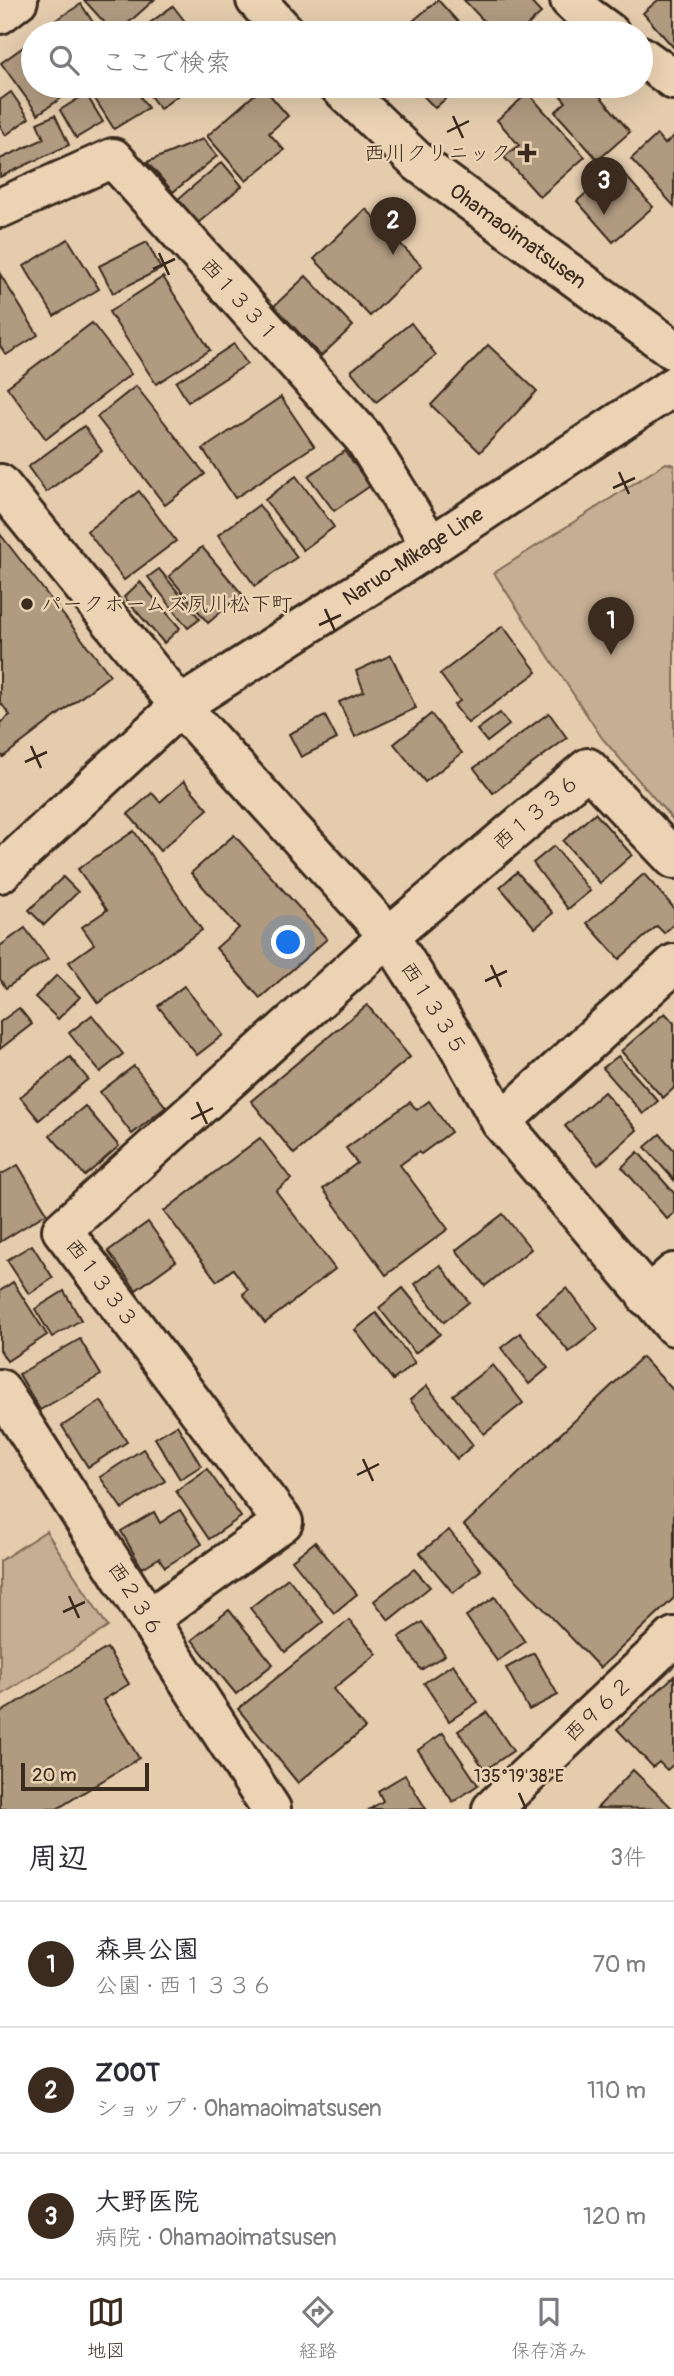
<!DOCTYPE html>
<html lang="ja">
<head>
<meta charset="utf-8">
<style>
	:root { --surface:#fff; --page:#f7f7f7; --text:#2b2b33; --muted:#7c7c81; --line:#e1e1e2; --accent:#3b2a1e }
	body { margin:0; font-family:Pangolin,"Klee One",sans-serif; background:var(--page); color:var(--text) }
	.scale { position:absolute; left:21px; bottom:18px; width:128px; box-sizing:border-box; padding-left:7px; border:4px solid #3b2a1e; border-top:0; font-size:19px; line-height:24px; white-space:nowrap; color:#3b2a1e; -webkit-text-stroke:5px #ebd3b3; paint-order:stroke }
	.you { position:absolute; left:289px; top:943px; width:24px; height:24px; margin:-18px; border:5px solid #fff; border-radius:50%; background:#1a73e8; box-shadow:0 0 0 10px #1a73e833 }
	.badge { display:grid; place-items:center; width:46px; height:46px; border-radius:50%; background:var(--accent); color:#fff; font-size:23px; font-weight:700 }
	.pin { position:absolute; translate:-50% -58px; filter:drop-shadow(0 2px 4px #0008) }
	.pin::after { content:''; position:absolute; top:37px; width:24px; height:21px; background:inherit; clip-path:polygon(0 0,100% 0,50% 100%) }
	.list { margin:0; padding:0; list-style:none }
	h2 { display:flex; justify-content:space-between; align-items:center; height:91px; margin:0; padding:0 28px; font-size:30px }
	h2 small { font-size:23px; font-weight:400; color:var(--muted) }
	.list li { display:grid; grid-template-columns:46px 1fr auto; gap:21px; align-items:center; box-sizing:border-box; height:126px; padding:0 28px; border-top:2px solid var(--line) }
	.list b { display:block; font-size:26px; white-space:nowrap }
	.list p { margin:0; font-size:23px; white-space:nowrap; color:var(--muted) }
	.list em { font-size:23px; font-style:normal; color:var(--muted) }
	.icon { flex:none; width:38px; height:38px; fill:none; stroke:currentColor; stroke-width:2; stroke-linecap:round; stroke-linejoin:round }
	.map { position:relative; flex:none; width:674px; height:1809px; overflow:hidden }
	.search { position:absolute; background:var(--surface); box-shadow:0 7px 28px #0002; left:21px; right:21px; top:21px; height:77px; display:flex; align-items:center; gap:18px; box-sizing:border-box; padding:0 24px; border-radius:38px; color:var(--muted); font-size:26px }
	.sheet { height:469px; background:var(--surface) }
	nav { display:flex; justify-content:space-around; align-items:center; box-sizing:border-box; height:98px; border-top:2px solid var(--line); background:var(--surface); font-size:19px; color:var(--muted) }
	nav a { display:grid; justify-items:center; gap:4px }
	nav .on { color:var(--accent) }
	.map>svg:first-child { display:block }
</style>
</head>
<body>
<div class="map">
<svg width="674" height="1809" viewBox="0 0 674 1809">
	<rect width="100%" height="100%" fill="#e4ccad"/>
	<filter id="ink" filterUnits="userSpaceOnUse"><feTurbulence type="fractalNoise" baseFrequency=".0143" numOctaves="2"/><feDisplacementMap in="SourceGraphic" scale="14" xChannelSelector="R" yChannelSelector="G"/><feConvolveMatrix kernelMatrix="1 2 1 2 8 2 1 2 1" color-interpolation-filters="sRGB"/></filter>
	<g filter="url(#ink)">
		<!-- green -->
		<g fill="#c5ae93" stroke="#806c58" stroke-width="2">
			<path d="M666 463 674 465V821L602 738 494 573Z"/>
			<path d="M46 1531 108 1627 0 1696V1561Z"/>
		</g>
		<!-- building -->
		<g fill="#b09a80" stroke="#3b2a1e" stroke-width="2">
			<path d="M84 0H154L117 33H114Z"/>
			<path d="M438 0 466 31 470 29 474 33H415L408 25Z"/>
			<path d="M464 0H529L541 13 519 33H495Z"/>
			<path d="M658 0H674V48L643 13Z"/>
			<path d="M81 4 100 33H53L48 25Z"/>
			<path d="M173 6 187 24 175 33H136Z"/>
			<path d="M33 40V86H70L73 90 38 114 1 63Z"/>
			<path d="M87 86H133L148 108 114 129Z"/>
			<path d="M143 86H188L189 87 160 109Z"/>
			<path d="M414 86H460L435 108Z"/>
			<path d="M552 86H612L600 96 630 132 598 160 555 112 566 102Z"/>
			<path d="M263 87 288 116 269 133 284 150 246 181 207 136Z"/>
			<path d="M11 92 29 118 6 135 0 126V100Z"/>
			<path d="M528 93 585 157 540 197 504 157 519 145 497 120Z"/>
			<path d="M86 94 103 122 76 138 60 110Z"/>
			<path d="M55 115 69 145 0 177V159L44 139 37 123Z"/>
			<path d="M657 135 665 144 674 136V206L631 159Z"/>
			<path d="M203 139 217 156 173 192 147 162Z"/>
			<path d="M222 162 242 186 198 223 178 199Z"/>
			<path d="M617 166 653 207 613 242 577 201Z"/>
			<path d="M366 209 422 266 370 316 314 259Z"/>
			<path d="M68 239 99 289 54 316 24 266Z"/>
			<path d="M147 242 161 269 113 293 99 266Z"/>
			<path d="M0 274 38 335 6 355 0 346Z"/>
			<path d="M306 276 353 326 321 356 274 306Z"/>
			<path d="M163 277 210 350 156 384 109 312Z"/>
			<path d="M92 323 131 374 46 439 7 387Z"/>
			<path d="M411 323 436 355 376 402 351 371Z"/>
			<path d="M234 344 247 364 188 402 176 382Z"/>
			<path d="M488 345 537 391 480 452 431 405Z"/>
			<path d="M136 386 205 474 165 505 97 417Z"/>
			<path d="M281 397 314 446 235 498 203 449Z"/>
			<path d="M84 426 102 451 46 492 28 467Z"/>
			<path d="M345 451 370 486 334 511 308 476Z"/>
			<path d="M296 476 334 527 303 550 265 500Z"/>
			<path d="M139 491 176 541 124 580 87 531Z"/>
			<path d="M259 505 297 557 255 586 218 535Z"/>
			<path d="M0 534 110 675 3 757 0 753V723L10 715 0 702Z"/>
			<path d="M202 547 242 594 208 623 169 576Z"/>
			<path d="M159 569 200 619 188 628 148 577Z"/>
			<path d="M140 582 180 628 164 643 124 597Z"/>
			<path d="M503 626 537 672 468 723 454 705 460 701 440 674Z"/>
			<path d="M391 655 416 708 355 737 339 702 364 691 356 671Z"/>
			<path d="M500 713 509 725 487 742 477 730Z"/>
			<path d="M549 713 567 738 493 793 474 768Z"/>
			<path d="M431 714 462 753 425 782 394 744Z"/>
			<path d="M325 716 337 739 301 757 289 734Z"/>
			<path d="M184 781 208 809 160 851 128 814 152 793 160 802Z"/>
			<path d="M595 813 632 855 600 883 563 841Z"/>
			<path d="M134 831 202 930 98 1003 69 962 94 944 82 927 107 910 78 869Z"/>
			<path d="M234 835 327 939 260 998 216 948 239 928 191 873Z"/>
			<path d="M554 846 590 891 568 909 533 863Z"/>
			<path d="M517 872 553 913 535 928 500 887Z"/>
			<path d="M644 874 674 908V924L664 933 657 926 619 959 587 923Z"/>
			<path d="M63 877 78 892 44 925 29 910Z"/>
			<path d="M25 928 48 959 6 988 0 979V946Z"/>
			<path d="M57 975 80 997 58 1019 35 997Z"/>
			<path d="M184 986 223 1035 197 1055 158 1006Z"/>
			<path d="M367 1005 410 1057 294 1154 251 1101Z"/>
			<path d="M19 1008 32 1024 0 1049V1022Z"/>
			<path d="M665 1013 674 1023V1088L663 1098 621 1051Z"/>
			<path d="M92 1015 123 1054 100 1072 69 1033Z"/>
			<path d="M618 1056 658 1101 643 1114 603 1068Z"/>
			<path d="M70 1057 88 1079 39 1120 20 1097Z"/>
			<path d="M134 1066 166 1107 132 1134 100 1092Z"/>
			<path d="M604 1092 637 1130 598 1165 565 1126Z"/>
			<path d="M429 1101 451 1132 421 1154 418 1152 400 1165 448 1229 386 1275 323 1189 357 1163 346 1148 410 1102 417 1110Z"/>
			<path d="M85 1106 119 1146 85 1176 50 1135Z"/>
			<path d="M660 1134 674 1150V1180L645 1147Z"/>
			<path d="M260 1138 291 1179 276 1191 335 1269 265 1323 243 1294 248 1290 233 1269 217 1281 164 1211Z"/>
			<path d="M638 1152 674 1193V1213L667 1219 622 1167Z"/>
			<path d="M18 1165 47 1213 0 1242V1175Z"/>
			<path d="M503 1214 531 1249 485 1286 456 1250Z"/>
			<path d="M148 1222 176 1261 136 1290 108 1251Z"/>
			<path d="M32 1245 53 1278 29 1294 7 1260Z"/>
			<path d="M440 1265 469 1302 444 1322 415 1284Z"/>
			<path d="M13 1282 47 1335 7 1361 0 1350V1291Z"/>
			<path d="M403 1288 440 1334 415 1353 379 1308Z"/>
			<path d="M567 1288 598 1329 569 1352 537 1312Z"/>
			<path d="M64 1291 81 1320 52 1337 35 1309Z"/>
			<path d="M376 1313 415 1363 393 1380 355 1330Z"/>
			<path d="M520 1333 548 1368 529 1384 501 1348Z"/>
			<path d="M80 1339 101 1375 40 1410 19 1374Z"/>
			<path d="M642 1357 674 1391V1598L600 1668 464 1525Z"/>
			<path d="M493 1365 523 1403 484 1434 453 1395Z"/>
			<path d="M427 1386 473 1445 457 1459 410 1400Z"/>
			<path d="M101 1401 127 1442 88 1467 62 1426Z"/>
			<path d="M177 1425 201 1466 180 1479 155 1438Z"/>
			<path d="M143 1449 165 1481 122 1509 100 1477Z"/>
			<path d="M207 1469 241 1517 209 1539 176 1491Z"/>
			<path d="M180 1510 202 1544 165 1567 159 1558 142 1568 121 1531 154 1512 160 1523Z"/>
			<path d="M449 1530 481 1570 453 1593 420 1553Z"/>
			<path d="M315 1542 357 1594 334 1613 292 1560Z"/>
			<path d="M414 1569 430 1587 389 1620 374 1601Z"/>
			<path d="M288 1578 323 1622 285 1652 250 1608Z"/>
			<path d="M495 1597 525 1642 497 1661 466 1616Z"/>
			<path d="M229 1610 273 1664 236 1694 192 1640Z"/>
			<path d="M349 1620 377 1654 333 1689 365 1728 298 1783 238 1709Z"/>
			<path d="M422 1622 445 1655 421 1670 399 1637Z"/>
			<path d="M107 1648 129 1684 103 1700 139 1758 57 1809H0V1713Z"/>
			<path d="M534 1653 558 1695 529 1710 506 1668Z"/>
			<path d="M453 1664 478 1702 449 1721 424 1683Z"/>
			<path d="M674 1676V1764L667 1770 659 1762 653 1767 617 1729Z"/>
			<path d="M487 1712 513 1751 485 1770 458 1731Z"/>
			<path d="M443 1733 478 1785 453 1802 418 1750Z"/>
			<path d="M633 1770 673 1809 597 1808Z"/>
			<path d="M405 1775 426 1809H370L383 1801 378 1791Z"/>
		</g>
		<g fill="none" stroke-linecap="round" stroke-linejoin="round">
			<defs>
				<g id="street">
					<path d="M570 0 587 16 610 33"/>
					<path d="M0 14 18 0"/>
					<path d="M641 56 674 80"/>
					<path d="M0 208 113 158 364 438 431 546"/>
					<path d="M0 484 180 706 389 936 456 1041 501 1122 674 1326"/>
					<path d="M501 1122 674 964"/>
					<path d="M647 1297 674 1273"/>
					<path d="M0 1389 271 1809"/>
					<path d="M149 1619 283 1522 62 1230 389 936 588 768 674 859"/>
					<path d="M492 1809 674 1637"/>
				</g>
				<g id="secondary">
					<path d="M256 0 286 33"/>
					<path d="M339 86 419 163 674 350"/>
					<path d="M0 873 180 706 431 546 674 386"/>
				</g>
			</defs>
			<!-- street casing -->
			<use href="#street" stroke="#3b2a1e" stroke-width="44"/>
			<!-- secondary casing -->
			<use href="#secondary" stroke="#3b2a1e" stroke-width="44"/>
			<!-- street -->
			<use href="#street" stroke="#ebd3b3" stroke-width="38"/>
			<!-- secondary -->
			<use href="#secondary" stroke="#ebd3b3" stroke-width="38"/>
		</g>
	</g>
	<!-- ticks -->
	<path fill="none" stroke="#3b2a1e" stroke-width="2.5" d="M453 116 463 138M447 132 469 121M159 253 169 275M153 269 175 259M619 472 629 494M613 488 635 478M325 609 335 631M319 625 341 615M31 746 41 768M25 762 47 752M491 965 501 987M485 981 507 971M197 1102 207 1124M191 1119 213 1108M363 1459 373 1481M357 1475 379 1464M69 1596 79 1618M63 1612 85 1602M519 1793 526 1809"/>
	<!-- markers -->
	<g fill="#3b2a1e" stroke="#ebd3b3" stroke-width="2.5">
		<path d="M523.5 142.5h7v7h7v7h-7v7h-7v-7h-7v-7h7z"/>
		<circle cx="27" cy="604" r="7"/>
	</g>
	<g text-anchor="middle" stroke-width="5" stroke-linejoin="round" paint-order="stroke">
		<!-- poi labels -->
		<g font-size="21" fill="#3b2a1e" stroke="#ebd3b3" text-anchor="end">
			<text x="511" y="160">西川クリニック</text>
			<text x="41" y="611" text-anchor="start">パークホームズ夙川松下町</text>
		</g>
		<!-- street labels -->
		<g font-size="21" fill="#3b2a1e" stroke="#ebd3b3">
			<text transform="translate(518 236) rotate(36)" y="7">Ohamaoimatsusen</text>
			<text transform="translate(240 300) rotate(48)" y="7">西１３３１</text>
			<text transform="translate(413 556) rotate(-33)" y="7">Naruo-Mikage Line</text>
			<text transform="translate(536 812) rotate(-40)" y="7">西１３３６</text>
			<text transform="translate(434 1008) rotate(58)" y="7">西１３３５</text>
			<text transform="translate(102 1283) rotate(53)" y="7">西１３３３</text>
			<text transform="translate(136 1599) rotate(57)" y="7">西２３６</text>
			<text transform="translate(598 1709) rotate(-43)" y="7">西９６２</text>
		</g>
	</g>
	<g font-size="18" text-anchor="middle" fill="#3b2a1e" stroke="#ebd3b3" stroke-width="5" stroke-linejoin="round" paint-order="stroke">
		<text x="519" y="1782">135°19'38"E</text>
	</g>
</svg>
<div class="scale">20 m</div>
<div class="you"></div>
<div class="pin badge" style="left:611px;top:655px">1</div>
<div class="pin badge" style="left:393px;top:255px">2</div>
<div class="pin badge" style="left:604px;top:215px">3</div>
<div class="search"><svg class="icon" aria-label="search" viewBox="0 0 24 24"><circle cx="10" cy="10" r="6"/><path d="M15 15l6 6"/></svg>ここで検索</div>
</div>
<section class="sheet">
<h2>周辺<small>3件</small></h2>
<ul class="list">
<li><span class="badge">1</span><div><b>森具公園</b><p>公園 · 西１３３６</p></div><em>70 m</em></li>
<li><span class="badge">2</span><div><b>ZOOT</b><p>ショップ · Ohamaoimatsusen</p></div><em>110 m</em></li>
<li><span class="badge">3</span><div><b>大野医院</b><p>病院 · Ohamaoimatsusen</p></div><em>120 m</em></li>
</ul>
</section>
<nav>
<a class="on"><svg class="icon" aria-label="map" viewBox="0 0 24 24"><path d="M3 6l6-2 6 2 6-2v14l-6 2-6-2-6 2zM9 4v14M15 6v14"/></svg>地図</a>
<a><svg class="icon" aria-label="directions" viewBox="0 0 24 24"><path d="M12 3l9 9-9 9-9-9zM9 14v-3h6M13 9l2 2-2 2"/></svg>経路</a>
<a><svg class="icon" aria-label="saved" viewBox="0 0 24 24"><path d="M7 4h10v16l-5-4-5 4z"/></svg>保存済み</a>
</nav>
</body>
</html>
